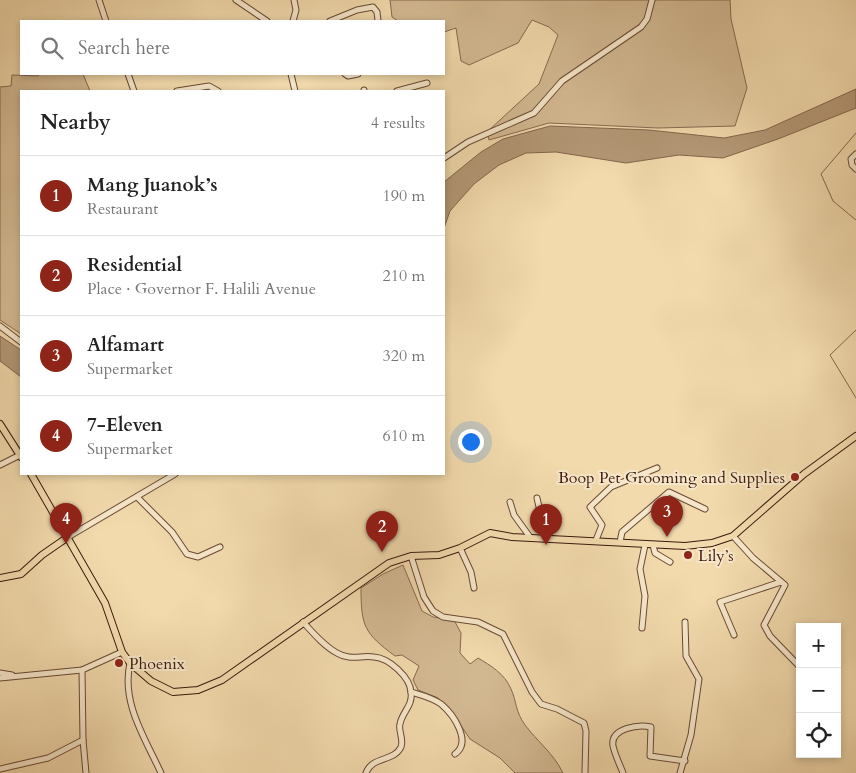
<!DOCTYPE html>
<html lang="en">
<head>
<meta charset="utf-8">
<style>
	:root { --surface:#fff; --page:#f2f2f2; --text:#222; --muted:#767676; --line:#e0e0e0; --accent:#8f2418 }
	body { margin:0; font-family:Cardo,serif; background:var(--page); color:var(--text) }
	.controls { position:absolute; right:15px; bottom:15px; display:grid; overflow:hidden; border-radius:0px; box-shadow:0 2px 8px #0003 }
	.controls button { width:45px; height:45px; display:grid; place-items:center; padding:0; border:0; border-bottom:1px solid var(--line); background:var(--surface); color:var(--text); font:25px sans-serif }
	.you { position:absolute; left:470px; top:441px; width:18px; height:18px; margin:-12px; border:4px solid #fff; border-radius:50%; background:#1a73e8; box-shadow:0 0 0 8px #1a73e833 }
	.badge { display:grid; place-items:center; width:32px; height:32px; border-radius:50%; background:var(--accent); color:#fff; font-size:16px; font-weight:700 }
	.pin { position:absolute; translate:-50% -41px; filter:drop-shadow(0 1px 2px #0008) }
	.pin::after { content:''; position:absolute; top:26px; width:18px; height:15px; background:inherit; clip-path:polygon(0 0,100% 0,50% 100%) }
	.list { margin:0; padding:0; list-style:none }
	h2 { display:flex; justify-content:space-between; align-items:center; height:65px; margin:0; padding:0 20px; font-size:21px }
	h2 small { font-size:16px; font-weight:400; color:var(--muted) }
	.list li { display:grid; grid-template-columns:32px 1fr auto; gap:15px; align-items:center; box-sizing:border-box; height:80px; padding:0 20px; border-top:1px solid var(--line) }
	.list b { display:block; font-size:19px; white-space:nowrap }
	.list p { margin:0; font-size:16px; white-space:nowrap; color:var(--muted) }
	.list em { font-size:16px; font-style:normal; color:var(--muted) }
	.icon { flex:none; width:28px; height:28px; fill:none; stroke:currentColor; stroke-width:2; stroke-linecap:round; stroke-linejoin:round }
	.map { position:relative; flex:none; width:856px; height:773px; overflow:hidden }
	.search { position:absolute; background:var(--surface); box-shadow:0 2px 8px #0003; left:20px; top:20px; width:425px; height:55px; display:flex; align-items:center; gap:12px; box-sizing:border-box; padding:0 18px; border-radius:0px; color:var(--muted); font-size:19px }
	.panel { position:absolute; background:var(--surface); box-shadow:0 2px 8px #0003; left:20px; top:90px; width:425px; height:385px; border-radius:0px }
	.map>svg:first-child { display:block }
</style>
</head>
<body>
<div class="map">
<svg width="856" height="773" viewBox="0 0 856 773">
	<rect width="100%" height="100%" fill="#f2daad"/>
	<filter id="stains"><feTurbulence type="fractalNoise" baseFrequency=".004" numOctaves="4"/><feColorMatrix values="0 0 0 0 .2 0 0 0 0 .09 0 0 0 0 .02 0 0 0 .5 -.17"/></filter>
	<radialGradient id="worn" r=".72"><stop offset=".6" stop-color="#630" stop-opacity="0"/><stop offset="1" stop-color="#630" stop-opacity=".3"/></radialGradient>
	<!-- green -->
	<g fill="#d3b992" stroke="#87694f">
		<path d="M390 0H730L731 19 747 88 735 126 658 128 549 123 489 140 487 132 539 84 558 35 549 27 532 20 518 43 469 65 461 61 456 28 444 32V21H398L392 17Z"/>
		<path d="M39 74H83L90 91H21V334L0 320V87L11 86 12 75 38 76Z"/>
		<path d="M403 565 422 611 433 617 454 620 461 633 460 653 470 664 478 658C490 665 505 674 511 689 517 702 515 711 525 725 537 741 554 754 563 773H515L500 758 470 739 453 714 438 698 418 690 413 680 419 666 402 655 395 656C364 633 361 626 361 588L383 574Z"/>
	</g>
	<!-- water -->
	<g fill="#b49876" stroke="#84654c">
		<path d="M856 89V108L778 139 723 158 679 155 626 163 556 152 526 153 499 165 474 184 450 211 444 228V182L481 152 503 139 550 126 649 130 724 138 765 130Z"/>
		<path d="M0 336 21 350V377L0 361Z"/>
	</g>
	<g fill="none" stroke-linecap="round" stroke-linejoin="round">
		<!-- stream -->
		<g stroke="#84654c" stroke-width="1">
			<path d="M856 133 821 174 833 201 856 220"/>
			<path d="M856 330 830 355 856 398"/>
		</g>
		<defs>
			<g id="minor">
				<path d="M99 0 106 21"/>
				<path d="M236 0 267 21"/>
				<path d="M293 21 296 10 294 0"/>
				<path d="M330 21 357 10 373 7 377 12 378 21"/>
				<path d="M128 74 134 91"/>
				<path d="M291 74 295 91"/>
				<path d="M345 74 348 76 358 74"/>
				<path d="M177 91 209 86 218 91"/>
				<path d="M364 91V90"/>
				<path d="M397 91 427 83"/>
				<path d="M856 154 851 159 852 165 856 169"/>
				<path d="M444 158 468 142 534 113 562 81 641 27 647 19 652 0"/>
				<path d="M0 326 21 342"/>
				<path d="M0 465 20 455"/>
				<path d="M137 497 172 532 187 554 198 557 220 547"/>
				<path d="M537 498 546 538"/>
				<path d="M510 502 514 515 530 537"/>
				<path d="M733 536 753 558 785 585 764 625 770 636 800 667"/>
				<path d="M68 537 175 474"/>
				<path d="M596 540 602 525 590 507 611 487 657 468"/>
				<path d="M620 542 622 532 669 492 705 509"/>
				<path d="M653 545 655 553 670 562"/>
				<path d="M460 548 471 572 474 588"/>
				<path d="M411 556 424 597 433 611 443 617 478 622 503 634 532 692 541 704 557 709 584 723 586 731 585 773"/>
				<path d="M303 622C313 633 324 646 337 653 350 661 361 655 374 657 389 658 410 677 411 692 413 706 402 712 400 724 398 731 404 739 401 747 394 762 372 756 366 773"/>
				<path d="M642 628 645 596 640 569 645 545"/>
				<path d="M734 635 720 602 781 582"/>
				<path d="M130 663C121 703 145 738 161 773"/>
				<path d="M82 670 83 740 86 773"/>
				<path d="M0 673 12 675"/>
				<path d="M0 678 82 670 122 652"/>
				<path d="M411 692C421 695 433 698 441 704 454 715 472 742 455 754"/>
				<path d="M0 769 48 758 83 740"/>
				<path d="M623 773C620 765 615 755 613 746 610 728 639 724 651 727L650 756 685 761"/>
				<path d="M680 773 691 735 699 679 686 656 685 622"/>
			</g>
			<g id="major">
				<path d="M0 424 21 457"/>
				<path d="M31 474 105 603 122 652 130 663 151 681 173 692 198 690 222 680 389 563 411 556 439 555 460 548 490 533 512 537 685 546 712 543 733 536 804 474 856 436"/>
				<path d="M0 578 21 574 42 555 68 537"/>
			</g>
		</defs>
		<!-- minor casing -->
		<use href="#minor" stroke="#694934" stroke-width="7"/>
		<!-- major casing -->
		<use href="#major" stroke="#3b190c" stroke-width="8"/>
		<!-- minor -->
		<use href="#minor" stroke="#f7e7ca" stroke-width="5"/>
		<!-- major -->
		<use href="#major" stroke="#f2daad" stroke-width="6"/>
	</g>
	<!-- markers -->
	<g fill="#8f2418" stroke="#f7e7ca" stroke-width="2">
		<circle cx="795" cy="477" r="5"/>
		<circle cx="688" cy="555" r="5"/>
		<circle cx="119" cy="663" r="5"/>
	</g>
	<g text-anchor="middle" stroke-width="4" stroke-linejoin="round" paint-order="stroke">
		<!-- poi labels -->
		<g font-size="16" fill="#3b190c" stroke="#f7e7ca" text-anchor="start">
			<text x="785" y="483" text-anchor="end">Boop Pet Grooming and Supplies</text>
			<text x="698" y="561">Lily’s</text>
			<text x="129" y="669">Phoenix</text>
		</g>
	</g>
	<rect width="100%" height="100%" filter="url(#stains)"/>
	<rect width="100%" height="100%" fill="url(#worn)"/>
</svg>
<div class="controls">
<button>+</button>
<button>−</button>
<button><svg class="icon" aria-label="locate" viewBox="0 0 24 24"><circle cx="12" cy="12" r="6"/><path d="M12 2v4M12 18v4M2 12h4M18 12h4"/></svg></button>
</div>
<div class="you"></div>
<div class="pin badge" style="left:546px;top:545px">1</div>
<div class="pin badge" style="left:382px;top:552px">2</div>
<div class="pin badge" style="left:667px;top:537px">3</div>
<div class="pin badge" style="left:66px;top:544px">4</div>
<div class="search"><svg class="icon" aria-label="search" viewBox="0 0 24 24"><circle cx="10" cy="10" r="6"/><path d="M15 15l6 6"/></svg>Search here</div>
<section class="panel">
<h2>Nearby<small>4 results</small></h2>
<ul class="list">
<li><span class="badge">1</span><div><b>Mang Juanok’s</b><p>Restaurant</p></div><em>190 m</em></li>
<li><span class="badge">2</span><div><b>Residential</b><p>Place · Governor F. Halili Avenue</p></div><em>210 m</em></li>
<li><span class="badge">3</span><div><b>Alfamart</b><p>Supermarket</p></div><em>320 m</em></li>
<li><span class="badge">4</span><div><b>7-Eleven</b><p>Supermarket</p></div><em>610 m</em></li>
</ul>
</section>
</div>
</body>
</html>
